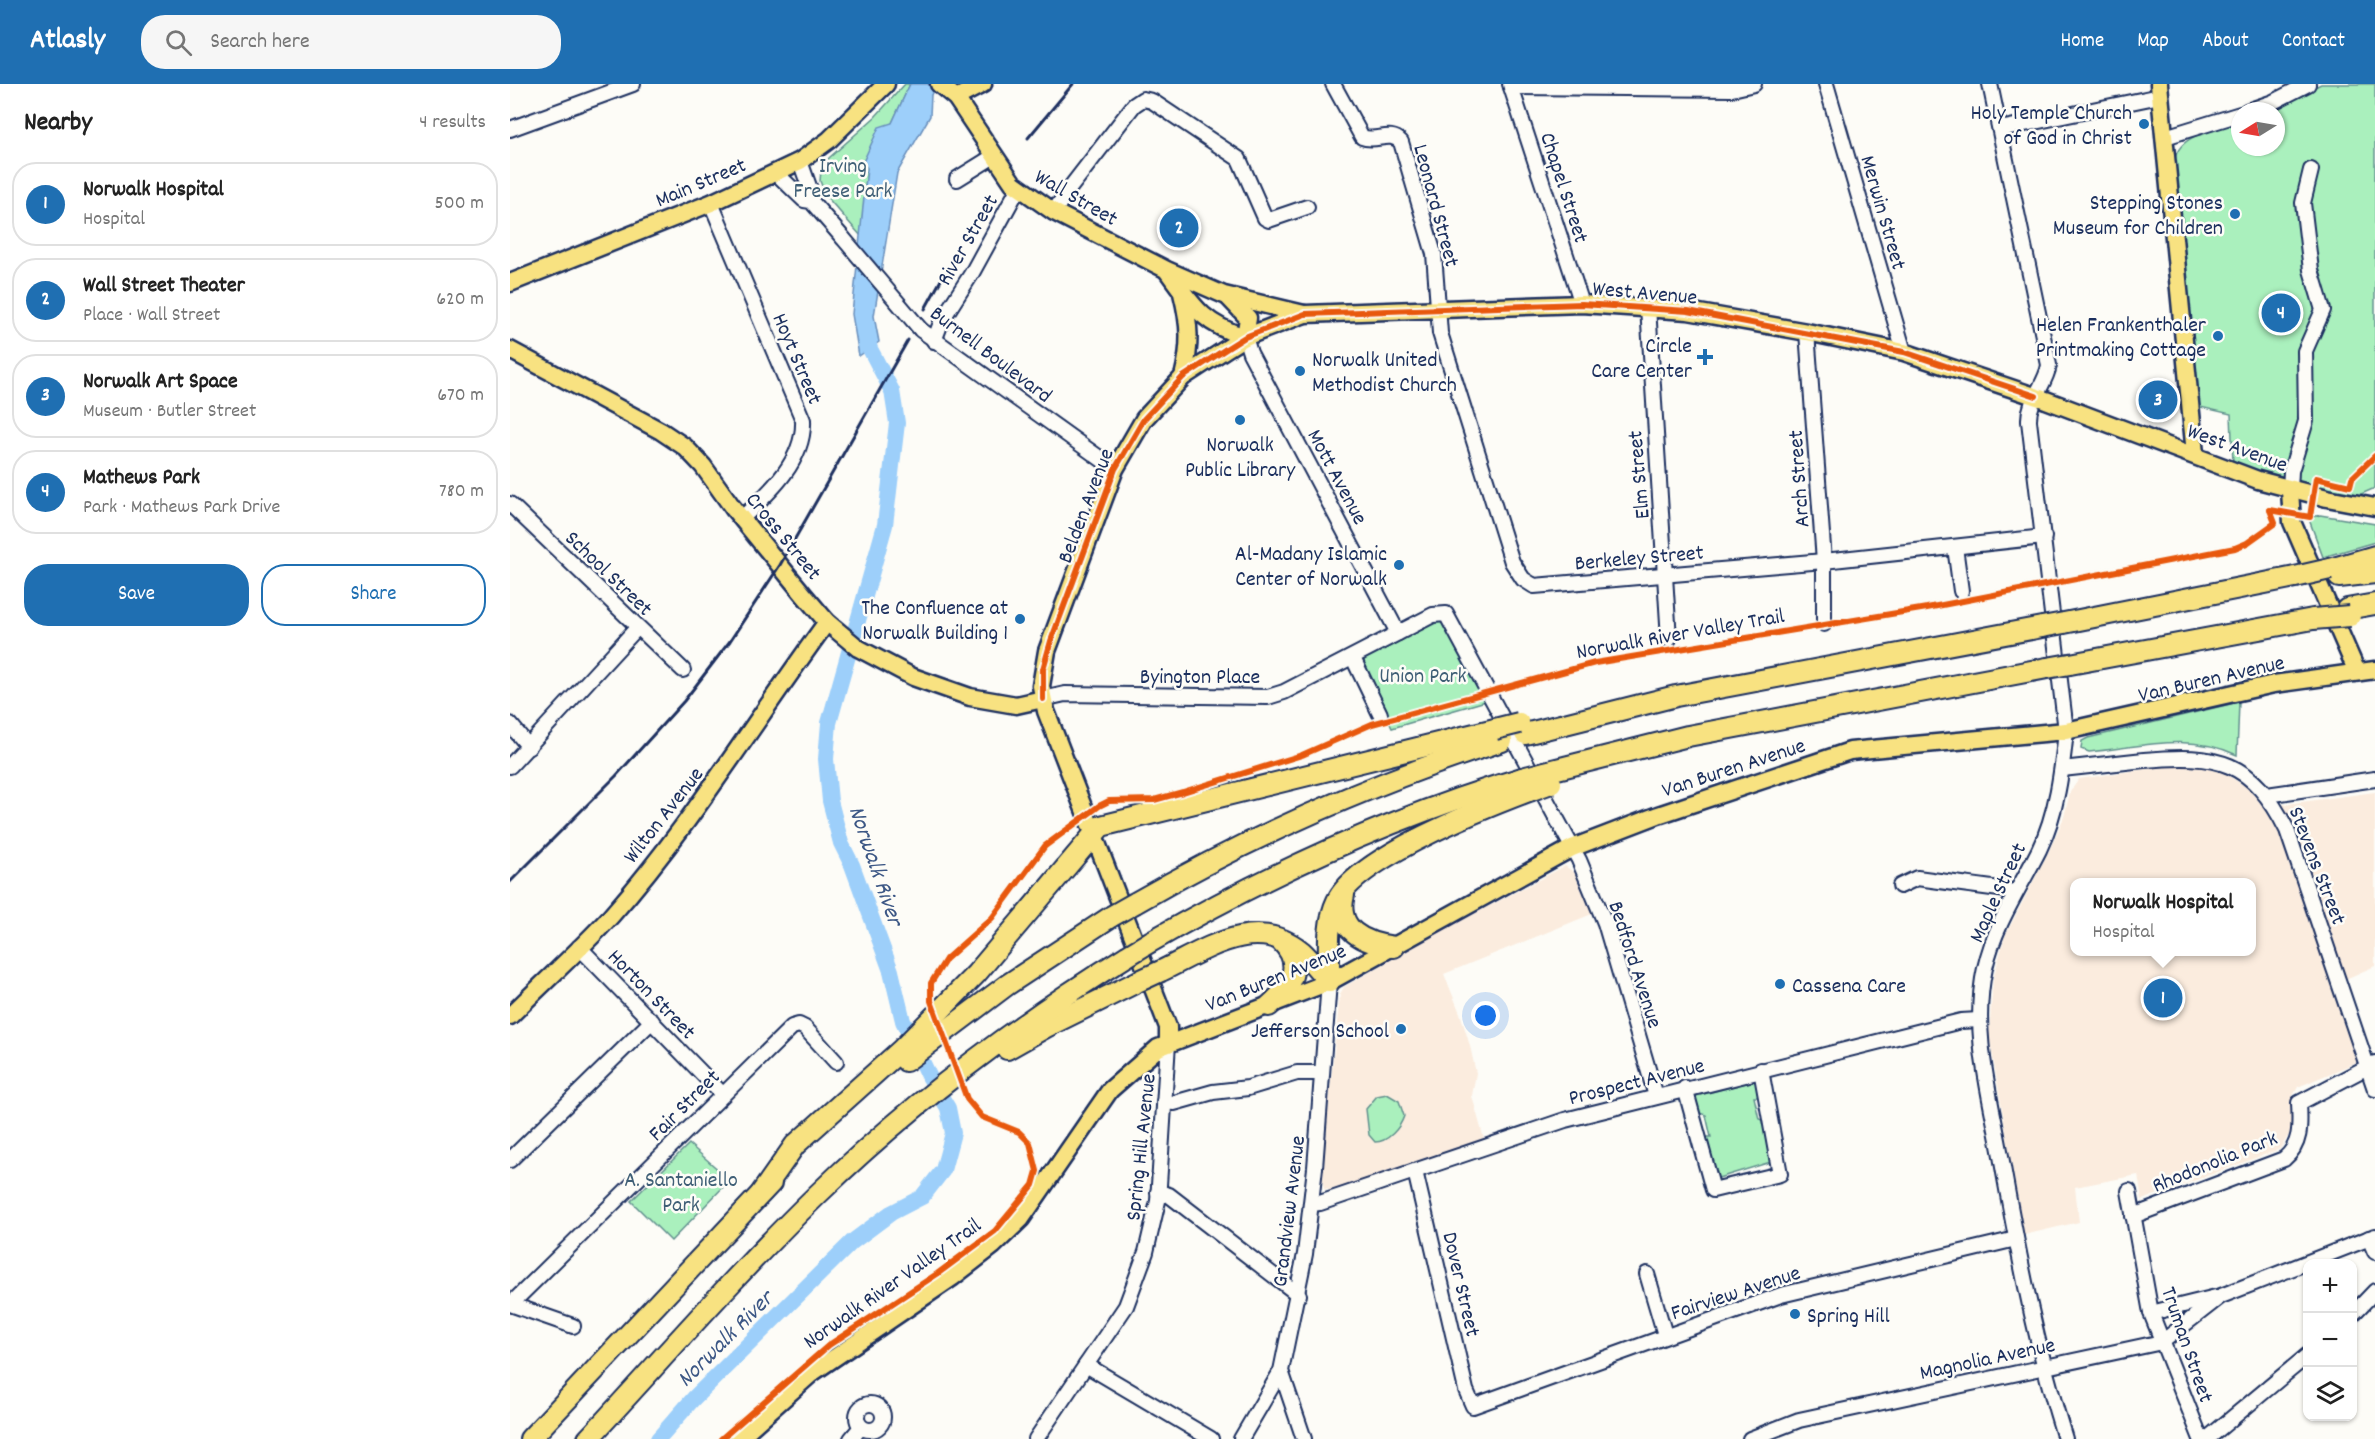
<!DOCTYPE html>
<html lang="en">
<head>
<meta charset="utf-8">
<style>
	:root { --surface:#fff; --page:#f6f6f6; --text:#222; --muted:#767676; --line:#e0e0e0; --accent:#1f6fb2 }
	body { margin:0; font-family:Dekko,sans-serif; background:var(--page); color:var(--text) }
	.controls { position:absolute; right:18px; bottom:18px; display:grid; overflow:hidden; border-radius:12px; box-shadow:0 2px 4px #0004 }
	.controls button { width:54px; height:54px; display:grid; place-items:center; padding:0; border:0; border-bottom:2px solid var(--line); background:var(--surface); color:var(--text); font:30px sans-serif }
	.compass { position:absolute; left:1721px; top:18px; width:54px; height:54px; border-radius:50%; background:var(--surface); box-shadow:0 2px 4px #0004; rotate:259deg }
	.you { position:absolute; left:976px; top:932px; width:21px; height:21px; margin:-15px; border:4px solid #fff; border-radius:50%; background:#1a73e8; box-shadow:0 0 0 9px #1a73e833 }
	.badge { display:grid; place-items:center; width:39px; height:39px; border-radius:50%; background:var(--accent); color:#fff; font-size:20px; font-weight:700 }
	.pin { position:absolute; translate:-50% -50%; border:3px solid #fff; box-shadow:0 2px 6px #0006 }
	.popup { position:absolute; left:1560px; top:794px; width:186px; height:78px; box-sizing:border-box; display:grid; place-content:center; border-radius:12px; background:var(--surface); filter:drop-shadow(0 2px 4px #0005); font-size:20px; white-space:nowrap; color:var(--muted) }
	.popup b { font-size:22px; color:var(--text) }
	.popup::after { content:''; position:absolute; left:50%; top:100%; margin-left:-12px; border:12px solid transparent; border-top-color:var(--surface) }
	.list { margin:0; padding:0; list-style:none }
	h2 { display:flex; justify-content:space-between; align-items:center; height:78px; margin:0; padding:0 24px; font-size:26px }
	h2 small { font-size:20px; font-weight:400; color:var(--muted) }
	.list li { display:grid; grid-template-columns:39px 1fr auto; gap:18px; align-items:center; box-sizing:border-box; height:84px; margin:0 12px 12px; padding:0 12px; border:2px solid var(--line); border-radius:24px }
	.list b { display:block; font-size:22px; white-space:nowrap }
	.list p { margin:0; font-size:20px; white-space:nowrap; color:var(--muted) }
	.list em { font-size:20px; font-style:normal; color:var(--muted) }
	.actions { display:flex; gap:12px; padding:18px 24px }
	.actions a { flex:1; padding:14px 0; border:2px solid var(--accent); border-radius:24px; text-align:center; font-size:21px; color:var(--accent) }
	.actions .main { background:var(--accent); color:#fff }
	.icon { flex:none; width:33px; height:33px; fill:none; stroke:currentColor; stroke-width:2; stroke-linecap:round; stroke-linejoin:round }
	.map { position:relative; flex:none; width:1865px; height:1355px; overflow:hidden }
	header { display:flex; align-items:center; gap:36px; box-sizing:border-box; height:84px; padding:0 30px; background:var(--accent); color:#fff }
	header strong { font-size:28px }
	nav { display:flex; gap:33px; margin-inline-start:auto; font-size:21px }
	.search { width:420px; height:54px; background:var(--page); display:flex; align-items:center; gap:15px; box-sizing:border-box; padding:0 21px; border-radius:24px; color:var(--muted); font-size:22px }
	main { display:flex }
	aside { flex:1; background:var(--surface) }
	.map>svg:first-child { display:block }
</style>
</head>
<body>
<header>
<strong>Atlasly</strong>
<div class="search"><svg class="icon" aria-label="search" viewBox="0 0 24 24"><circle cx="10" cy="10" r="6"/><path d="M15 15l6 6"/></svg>Search here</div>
<nav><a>Home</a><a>Map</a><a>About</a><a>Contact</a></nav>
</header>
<main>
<aside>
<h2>Nearby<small>4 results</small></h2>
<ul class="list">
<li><span class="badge">1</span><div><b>Norwalk Hospital</b><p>Hospital</p></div><em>500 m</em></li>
<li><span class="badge">2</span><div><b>Wall Street Theater</b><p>Place · Wall Street</p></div><em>620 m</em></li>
<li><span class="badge">3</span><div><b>Norwalk Art Space</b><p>Museum · Butler Street</p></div><em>670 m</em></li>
<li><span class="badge">4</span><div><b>Mathews Park</b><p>Park · Mathews Park Drive</p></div><em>780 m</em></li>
</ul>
<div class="actions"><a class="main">Save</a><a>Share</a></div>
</aside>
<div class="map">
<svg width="1865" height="1355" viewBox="0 0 1865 1355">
	<rect width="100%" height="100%" fill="#fdfcf7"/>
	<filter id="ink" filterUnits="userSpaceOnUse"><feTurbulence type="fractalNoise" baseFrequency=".0167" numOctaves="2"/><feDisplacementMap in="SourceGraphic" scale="12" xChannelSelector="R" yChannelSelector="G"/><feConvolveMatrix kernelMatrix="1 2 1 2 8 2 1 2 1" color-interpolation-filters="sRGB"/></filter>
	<g filter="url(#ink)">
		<!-- built -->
		<g fill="#fbecde" fill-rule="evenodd">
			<path d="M1687 681 1714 689 1738 704 1754 723 1865 708V882L1822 901 1847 978 1788 1003 1781 1015 1784 1043 1770 1065 1632 1116 1628 1091 1565 1103 1569 1138 1514 1151 1479 951 1483 895 1495 852 1539 767 1554 733 1560 708 1569 695 1655 682ZM1564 798H1742V868H1564Z"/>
			<path d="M1055 782 1065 789 1082 830 934 890 950 929 960 962 966 989 962 1012 974 1055 826 1107 814 1105 812 1094 820 1006 830 910 834 903 928 849Z"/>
		</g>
		<!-- green -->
		<g fill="#aaf0bd" stroke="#62908e" stroke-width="1.5">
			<path d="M395 0H400L382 39 353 78 357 83 351 152 316 112 310 97 311 86 319 74 365 33Z"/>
			<path d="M1811 0H1865V404L1840 415 1772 399 1723 379 1721 330 1686 322 1672 188 1665 75C1669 50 1710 44 1730 37V63H1766V27H1757Z"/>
			<path d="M1810 431 1865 440V458L1813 473 1800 438 1803 433Z"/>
			<path d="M929 535 936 539 976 617 882 644 853 583 855 573Z"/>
			<path d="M1729 618 1727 671C1677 648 1631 663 1579 668L1571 665 1572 657 1578 654Z"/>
			<path d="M1248 996 1252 1013H1244L1249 1035 1257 1038 1264 1077 1205 1095 1193 1053H1201L1196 1031 1186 1028 1182 1013Z"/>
			<path d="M877 1010 889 1017 894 1032C890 1044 878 1058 865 1058L859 1051 856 1025 867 1012Z"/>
			<path d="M179 1060 220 1096 161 1157 121 1117Z"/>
		</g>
		<!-- water -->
		<path fill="#9dcffa" stroke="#698fbc" stroke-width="1.5" d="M400 0H426L421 11 420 32 387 89 364 232 369 258 349 272 342 230 357 84 353 78 369 43 382 39Z"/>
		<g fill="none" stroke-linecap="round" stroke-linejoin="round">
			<!-- river -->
			<path stroke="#9dcffa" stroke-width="16" d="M148 1355 184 1314 342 1158 381 1129 412 1113 433 1086 443 1049 438 1024 420 994 393 937 381 887 342 781 331 759 320 717 316 675 319 639 375 441 387 339 382 307 360 265 355 244"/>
			<defs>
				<g id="minor">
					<path d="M823 0 852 53C866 59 880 46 891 58L924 170 930 249 1002 478 1013 495 1024 502 1314 477 1534 453"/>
					<path d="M1000 0 1072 220"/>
					<path d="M1316 0 1394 268"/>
					<path d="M1480 0 1539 281C1536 301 1518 316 1519 337L1556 647C1552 686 1547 729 1529 766 1509 806 1485 840 1475 884 1461 948 1480 1010 1491 1072 1508 1168 1526 1262 1555 1355"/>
					<path d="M1001 3 1222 5 1244 0"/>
					<path d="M1737 27 1763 18 1798 0"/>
					<path d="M0 45 123 0"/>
					<path d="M1490 45 1650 12"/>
					<path d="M1655 53 1730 30"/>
					<path d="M290 77 301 108V117"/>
					<path d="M266 89 294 116 301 117 333 154"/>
					<path d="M447 95 484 72"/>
					<path d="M201 119 293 336C295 377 258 410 231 435"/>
					<path d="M544 128 556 109 624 21 633 15 642 17 729 75 755 134 759 136 797 123"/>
					<path d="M1138 223 1159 555"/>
					<path d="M411 246 605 385"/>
					<path d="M1297 248 1314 477V540"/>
					<path d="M735 253 740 269 888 549"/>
					<path d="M424 257 432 236 462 189 508 105"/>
					<path d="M1780 406 1781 387 1796 337 1795 267 1813 226 1801 186 1793 119 1801 86"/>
					<path d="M0 420 173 586"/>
					<path d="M1445 463 1451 507"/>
					<path d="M843 574 870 630"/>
					<path d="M533 615 555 610 758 613 774 608 923 531 936 530 1069 776 1095 839 1146 1012"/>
					<path d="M0 640 19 663"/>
					<path d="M0 682 127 544"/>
					<path d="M1552 685C1579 682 1607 679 1634 676 1707 669 1742 676 1777 746L1865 1005"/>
					<path d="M1757 711 1865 695"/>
					<path d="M1390 802 1407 794 1497 806 1504 810"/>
					<path d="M69 863 212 1010"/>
					<path d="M1175 1004 1203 1106 1270 1090 1251 986"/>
					<path d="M654 1018 664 1019 703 1008 738 1004 787 989H812"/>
					<path d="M0 1076 142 937"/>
					<path d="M905 1087 956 1306 963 1322 1271 1211 1506 1155"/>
					<path d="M1619 1107 1641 1229 1691 1355"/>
					<path d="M648 1108 659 1111 789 1211"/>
					<path d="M801 1120 810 1119 1055 1036 1451 937 1469 936"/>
					<path d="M1623 1132 1774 1075C1792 1060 1790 1040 1789 1019L1865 979"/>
					<path d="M1859 1154 1865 1168"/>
					<path d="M1137 1190 1155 1251"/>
					<path d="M0 1220 63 1242"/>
					<path d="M1 1220 282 943 289 941 295 944 326 978"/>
					<path d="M1641 1229 1706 1213"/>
					<path d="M1842 1231 1865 1207"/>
					<path d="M576 1281 701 1355"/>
					<circle cx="360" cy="1333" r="13"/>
					<path d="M341 1355 351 1343"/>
					<path d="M526 1355 616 1222 636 1168 648 1117 658 959"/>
					<path d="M731 1355 771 1287"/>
					<path d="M794 1355 771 1287 795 1170 805 1084 819 898"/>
					<path d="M1240 1355 1289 1336 1652 1258 1711 1212 1865 1152"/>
					<path d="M1697 1355 1798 1271"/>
				</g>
				<g id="major">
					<path d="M429 0 446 14 503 99 544 128 657 186 714 211 794 230"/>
					<path d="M1649 0 1685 370"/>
					<path d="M446 14 473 0"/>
					<path d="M658 188C683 222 693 240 735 253"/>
					<path d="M0 199 201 119 290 77 319 56 376 0"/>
					<path d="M672 209C680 241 681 261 673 293"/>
					<path d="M719 214 738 234 735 253"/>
					<path d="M0 266 151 347 175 363 193 382 223 424 294 511 317 538 348 564 403 593 460 613 506 621 533 615"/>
					<path d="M1780 406 1782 438 1847 588"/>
					<path d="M0 932C33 899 69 867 101 832 182 740 245 636 317 538"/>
					<path d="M658 959V943L536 627 531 602 537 567 605 385 634 335 673 293 716 265 735 253 795 230 1072 220 1178 227 1297 248 1394 268 1536 316 1748 396 1817 414 1865 423"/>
					<path d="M228 1355 302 1289 443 1193 483 1162 511 1135 600 1006 648 964 819 898 1062 764 1148 731 1340 667 1556 647 1764 600 1865 586"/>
				</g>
				<g id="highway">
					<path d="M1820 485 1865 472"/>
					<path d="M1829 493 1865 489"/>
					<path d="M1837 525 1865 520"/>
					<path d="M1554 539 1785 493"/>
					<path d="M1560 580 1803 535"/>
					<path d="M1015 650 1166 612 1532 543"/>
					<path d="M1035 688 1178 652 1537 584"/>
					<path d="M834 811C825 846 854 859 884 863"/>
					<path d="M625 819C742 752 864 698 992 657"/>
					<path d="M640 858C758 790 882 733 1012 694"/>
					<path d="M651 887C695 866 745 830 791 867 801 876 810 888 819 898"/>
					<path d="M819 898C820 871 815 842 827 817 847 774 974 724 1019 707"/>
					<path d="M759 922C780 904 795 881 772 858"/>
					<path d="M497 965 536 943 627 898"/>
					<path d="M396 977 497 901 602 832"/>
					<path d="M252 1108 285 1061 391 966 466 890 591 742 985 645"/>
					<path d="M20 1355 261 1099"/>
					<path d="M78 1355C154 1273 228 1188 308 1110 402 1019 506 941 617 872"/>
				</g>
			</defs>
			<!-- minor casing -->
			<use href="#minor" stroke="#1b2f5e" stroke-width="18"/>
			<!-- major casing -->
			<use href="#major" stroke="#1b2f5e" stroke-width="21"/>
			<!-- highway casing -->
			<use href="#highway" stroke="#1b2f5e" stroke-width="24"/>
			<!-- minor -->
			<use href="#minor" stroke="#fdfcf7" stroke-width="14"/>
			<!-- major -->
			<use href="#major" stroke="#f8e281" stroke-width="16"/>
			<!-- highway -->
			<use href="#highway" stroke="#f8e281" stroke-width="20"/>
			<!-- rail -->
			<g stroke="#1b2f5e" stroke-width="3">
				<path d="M518 54 563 0"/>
				<path d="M415 225 437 185"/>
				<path d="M0 798 106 692 174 617 220 557 270 481 398 256"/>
			</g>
			<defs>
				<path id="minor-bridge" d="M333 154 411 246"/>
				<g id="highway-bridge">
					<path d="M1785 493 1820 485"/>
					<path d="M1803 535 1840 532"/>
					<path d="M1532 543 1554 539"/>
					<path d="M1537 584 1560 580"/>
					<path d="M985 645 1009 639"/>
					<path d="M1012 694 1035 688"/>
					<path d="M1019 707 1041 699"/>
					<path d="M602 832 625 819"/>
					<path d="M617 872 640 858"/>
					<path d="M627 898 651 887"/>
				</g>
			</defs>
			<!-- minor-bridge casing -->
			<use href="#minor-bridge" stroke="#1b2f5e" stroke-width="18" stroke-linecap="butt"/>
			<!-- highway-bridge casing -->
			<use href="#highway-bridge" stroke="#1b2f5e" stroke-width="24" stroke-linecap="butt"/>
			<!-- minor-bridge -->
			<use href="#minor-bridge" stroke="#fdfcf7" stroke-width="14"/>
			<!-- highway-bridge -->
			<use href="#highway-bridge" stroke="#f8e281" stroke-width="20"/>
			<defs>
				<g id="cycleway">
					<path d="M1760 426 1800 433 1806 394 1840 402 1842 394 1865 372"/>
					<path d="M533 615V585L541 557 605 385 634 335 673 293 716 265 735 253 795 230 1072 220 1178 227 1394 268 1526 312"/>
					<path d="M211 1355 319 1261 427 1190 485 1147 523 1101 527 1087 520 1059 509 1048 472 1033 457 1015 421 917V899L436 875 482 834 535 762 589 722 599 717 644 716 673 708 792 671 862 640 1085 579 1417 524 1725 464 1737 459 1765 439 1760 426"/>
				</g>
			</defs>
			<!-- cycleway casing -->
			<use href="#cycleway" stroke="#fdfcf7" stroke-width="10"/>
			<!-- cycleway -->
			<use href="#cycleway" stroke="#e8590c" stroke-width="6"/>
		</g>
	</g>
	<!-- markers -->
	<g fill="#1f6fb2" stroke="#fdfcf7" stroke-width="2">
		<circle cx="1634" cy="40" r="6"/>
		<circle cx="1725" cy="130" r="6"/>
		<circle cx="1708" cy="252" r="6"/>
		<path d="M1192 264h6v6h6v6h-6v6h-6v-6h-6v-6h6z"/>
		<circle cx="790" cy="287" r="6"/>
		<circle cx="730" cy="336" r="6"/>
		<circle cx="889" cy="481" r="6"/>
		<circle cx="510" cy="535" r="6"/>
		<circle cx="1270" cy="900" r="6"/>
		<circle cx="891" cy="945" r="6"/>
		<circle cx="1285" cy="1230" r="6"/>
	</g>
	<g text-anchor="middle" stroke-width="5" stroke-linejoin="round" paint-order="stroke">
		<!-- poi labels -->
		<g font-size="22" fill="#1b2f5e" stroke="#fdfcf7" text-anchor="end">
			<text x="1622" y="35">Holy Temple Church<tspan x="1622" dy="25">of God in Christ</tspan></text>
			<text x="1713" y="125">Stepping Stones<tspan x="1713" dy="25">Museum for Children</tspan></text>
			<text x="1696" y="247">Helen Frankenthaler<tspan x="1696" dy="25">Printmaking Cottage</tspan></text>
			<text x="1182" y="268">Circle<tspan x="1182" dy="25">Care Center</tspan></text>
			<text x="802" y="282" text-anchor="start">Norwalk United<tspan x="802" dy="25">Methodist Church</tspan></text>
			<text x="730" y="367" text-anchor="middle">Norwalk<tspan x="730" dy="25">Public Library</tspan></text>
			<text x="877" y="476">Al-Madany Islamic<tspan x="877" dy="25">Center of Norwalk</tspan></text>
			<text x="498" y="530">The Confluence at<tspan x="498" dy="25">Norwalk Building 1</tspan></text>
			<text x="1282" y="908" text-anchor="start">Cassena Care</text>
			<text x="879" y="953">Jefferson School</text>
			<text x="1297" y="1238" text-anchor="start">Spring Hill</text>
		</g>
		<!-- park labels -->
		<g font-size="22" fill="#3f5f76" stroke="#fdfcf7">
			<text x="333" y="88">Irving<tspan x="333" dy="25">Freese Park</tspan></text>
			<text x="913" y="598">Union Park</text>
			<text x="171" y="1102">A. Santaniello<tspan x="171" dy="25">Park</tspan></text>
		</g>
		<!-- street labels -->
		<g font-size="22" fill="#1b2f5e" stroke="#fdfcf7">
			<text transform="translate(190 97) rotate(-23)" y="8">Main Street</text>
			<text transform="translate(1056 103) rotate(72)" y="8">Chapel Street</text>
			<text transform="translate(567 112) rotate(30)" y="8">Wall Street</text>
			<text transform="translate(928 121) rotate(75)" y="8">Leonard Street</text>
			<text transform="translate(1375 128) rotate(74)" y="8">Merwin Street</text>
			<text transform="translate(456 155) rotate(-60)" y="8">River Street</text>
			<text transform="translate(1135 207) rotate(5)" y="8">West Avenue</text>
			<text transform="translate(482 269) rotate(37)" y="8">Burnell Boulevard</text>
			<text transform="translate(289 274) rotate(67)" y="8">Hoyt Street</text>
			<text transform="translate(1728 362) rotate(20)" y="8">West Avenue</text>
			<text transform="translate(1127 391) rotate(-95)" y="8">Elm Street</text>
			<text transform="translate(829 392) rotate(62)" y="8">Mott Avenue</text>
			<text transform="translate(1287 395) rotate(-94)" y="8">Arch Street</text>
			<text transform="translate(574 421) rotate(-69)" y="8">Belden Avenue</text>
			<text transform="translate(275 451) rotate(51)" y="8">Cross Street</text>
			<text transform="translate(1129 472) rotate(-5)" y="8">Berkeley Street</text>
			<text transform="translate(100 488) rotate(44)" y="8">School Street</text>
			<text transform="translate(1170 548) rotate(-10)" y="8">Norwalk River Valley Trail</text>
			<text x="690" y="599">Byington Place</text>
			<text transform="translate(1701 593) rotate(-13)" y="8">Van Buren Avenue</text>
			<text transform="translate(1223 682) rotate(-18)" y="8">Van Buren Avenue</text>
			<text transform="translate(152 730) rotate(-52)" y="8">Wilton Avenue</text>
			<text transform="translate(1809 781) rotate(69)" y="8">Stevens Street</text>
			<text transform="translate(1486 808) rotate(-65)" y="8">Maple Street</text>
			<text transform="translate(1127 880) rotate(72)" y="8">Bedford Avenue</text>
			<text transform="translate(765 892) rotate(-22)" y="8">Van Buren Avenue</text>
			<text transform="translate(143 909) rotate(46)" y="8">Horton Street</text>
			<text transform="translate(1126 996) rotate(-14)" y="8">Prospect Avenue</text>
			<text transform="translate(173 1020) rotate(-45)" y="8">Fair Street</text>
			<text transform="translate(629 1063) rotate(-84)" y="8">Spring Hill Avenue</text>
			<text transform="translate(1704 1076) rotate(-22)" y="8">Rhodonolia Park</text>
			<text transform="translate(777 1127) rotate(-83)" y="8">Grandview Avenue</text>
			<text transform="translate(381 1198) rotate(-35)" y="8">Norwalk River Valley Trail</text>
			<text transform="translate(953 1200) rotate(77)" y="8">Dover Street</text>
			<text transform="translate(1225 1207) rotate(-18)" y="8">Fairview Avenue</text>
			<text transform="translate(1679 1260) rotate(71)" y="8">Truman Street</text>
			<text transform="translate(1477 1273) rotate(-12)" y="8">Magnolia Avenue</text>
		</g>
		<!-- water labels -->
		<g font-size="24" font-style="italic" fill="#3c5785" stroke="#fdfcf7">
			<text transform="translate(367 781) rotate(71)" y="8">Norwalk River</text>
			<text transform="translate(214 1254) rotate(-45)" y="8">Norwalk River</text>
		</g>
	</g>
</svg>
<div class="controls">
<button>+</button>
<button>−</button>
<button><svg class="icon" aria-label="layers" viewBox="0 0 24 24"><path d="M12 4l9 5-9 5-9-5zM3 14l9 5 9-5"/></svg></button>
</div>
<svg class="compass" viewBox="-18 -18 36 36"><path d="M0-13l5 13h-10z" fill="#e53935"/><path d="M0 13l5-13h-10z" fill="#767676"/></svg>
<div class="you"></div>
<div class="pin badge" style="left:1653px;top:914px">1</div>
<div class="popup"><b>Norwalk Hospital</b>Hospital</div>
<div class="pin badge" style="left:669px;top:144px">2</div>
<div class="pin badge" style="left:1648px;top:316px">3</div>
<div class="pin badge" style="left:1771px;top:229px">4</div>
</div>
</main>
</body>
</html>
